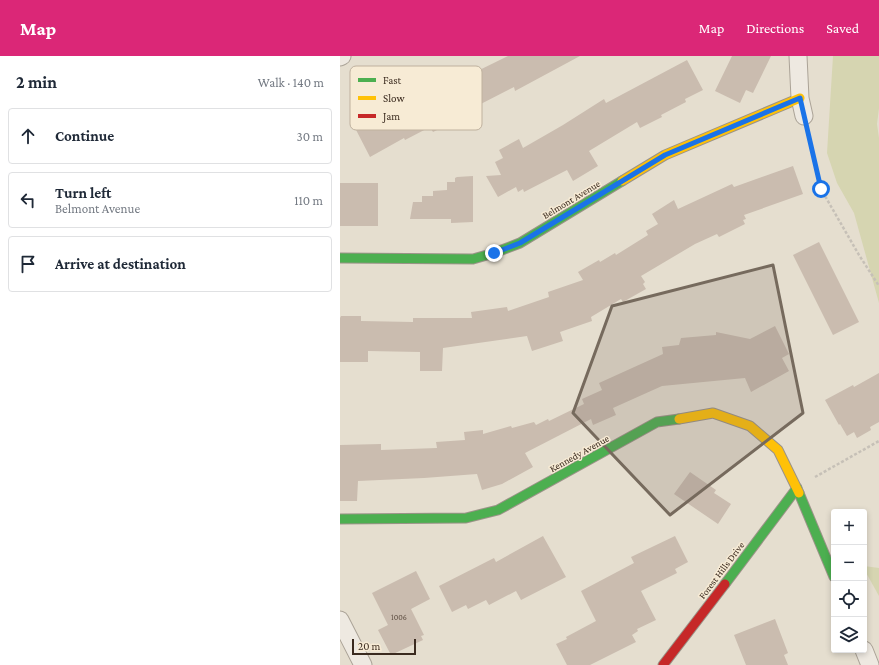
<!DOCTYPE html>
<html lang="en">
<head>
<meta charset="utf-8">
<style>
	:root { --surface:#fff; --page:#f6f6f7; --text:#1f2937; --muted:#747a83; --line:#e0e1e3; --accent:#db2777 }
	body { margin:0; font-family:"Crimson Pro",serif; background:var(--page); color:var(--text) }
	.controls { position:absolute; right:12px; bottom:12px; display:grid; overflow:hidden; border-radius:4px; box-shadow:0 2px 6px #0003 }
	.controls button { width:36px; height:36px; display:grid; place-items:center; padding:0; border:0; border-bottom:1px solid var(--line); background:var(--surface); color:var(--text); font:20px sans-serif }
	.scale { position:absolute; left:12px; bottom:10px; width:64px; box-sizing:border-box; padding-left:4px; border:2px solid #3b2b1f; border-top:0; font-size:11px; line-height:14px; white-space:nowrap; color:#3b2b1f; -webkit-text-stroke:3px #f7ebd5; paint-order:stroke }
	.stop { position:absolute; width:12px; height:12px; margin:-9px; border:3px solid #1a73e8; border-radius:50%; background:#fff }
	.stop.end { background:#1a73e8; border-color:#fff; box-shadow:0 1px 4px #0008 }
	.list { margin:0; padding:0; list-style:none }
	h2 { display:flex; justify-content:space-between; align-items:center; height:52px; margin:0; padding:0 16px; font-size:17px }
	h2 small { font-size:13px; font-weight:400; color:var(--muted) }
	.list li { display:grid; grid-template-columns:26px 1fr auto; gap:12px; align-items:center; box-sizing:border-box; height:56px; margin:0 8px 8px; padding:0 8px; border:1px solid var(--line); border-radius:4px }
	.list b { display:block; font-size:15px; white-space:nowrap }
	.list p { margin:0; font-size:13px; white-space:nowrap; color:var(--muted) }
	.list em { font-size:13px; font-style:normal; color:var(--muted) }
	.icon { flex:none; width:22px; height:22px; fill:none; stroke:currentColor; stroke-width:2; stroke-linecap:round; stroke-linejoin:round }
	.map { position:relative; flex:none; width:539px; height:609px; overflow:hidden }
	header { display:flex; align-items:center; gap:24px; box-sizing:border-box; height:56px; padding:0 20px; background:var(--accent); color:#fff }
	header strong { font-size:19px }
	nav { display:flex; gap:22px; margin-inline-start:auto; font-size:14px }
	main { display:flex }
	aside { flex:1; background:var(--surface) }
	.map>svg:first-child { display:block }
</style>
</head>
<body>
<header>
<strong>Map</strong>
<nav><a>Map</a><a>Directions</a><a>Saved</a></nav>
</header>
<main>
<aside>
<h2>2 min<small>Walk · 140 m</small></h2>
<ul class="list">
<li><svg class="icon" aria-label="ahead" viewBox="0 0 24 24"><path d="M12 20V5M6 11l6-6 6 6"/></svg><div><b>Continue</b></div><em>30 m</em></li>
<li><svg class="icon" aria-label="left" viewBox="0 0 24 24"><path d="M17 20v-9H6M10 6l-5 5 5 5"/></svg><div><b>Turn left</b><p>Belmont Avenue</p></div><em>110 m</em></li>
<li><svg class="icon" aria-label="arrive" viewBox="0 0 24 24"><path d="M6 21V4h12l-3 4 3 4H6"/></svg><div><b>Arrive at destination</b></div></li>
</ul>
</aside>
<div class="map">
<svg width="539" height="609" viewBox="0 0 539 609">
	<rect width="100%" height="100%" fill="#e5decf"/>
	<!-- green -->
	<g fill="#d6d5b1">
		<path d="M493 0H539V52L537 68 539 82V247L514 157 497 127 487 97Z"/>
		<path d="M524 510 539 512V540L524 513Z"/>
	</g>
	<!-- building -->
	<g fill="#cabcaf">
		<path d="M168 0H240L175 35 174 31 133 52 137 59 117 69 115 65 93 76 90 71 65 84 64 82 30 101 13 68 34 56 28 45 47 35 58 54Z"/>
		<path d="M392 0H431L413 37 406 34 400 47 375 35Z"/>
		<path d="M347 4 363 34 345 43 346 46 321 59 322 61 300 72 297 66 249 95 258 110 233 125 227 114 184 136 183 133 178 136 176 131 158 141 146 120 161 119 155 106 163 102 159 94 179 83 183 92 223 69 264 43 266 47Z"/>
		<path d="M453 110 463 138 404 159 406 163 403 164 405 168 379 181 377 178 355 188 301 220 305 226 303 228 306 233 283 246 281 243 251 261 252 265 220 276 223 285 192 295 187 280 103 292 102 315H80V296L28 295V306H0V262L1 260H21V265L73 266V262H132L131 256 167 251 168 255 209 241 208 236 243 224 238 216 259 204 260 206 275 197 276 199 308 179 306 175 318 168 312 158 334 144 338 153 392 128 394 131Z"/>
		<path d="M133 120V166L111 167V163H70L73 146H82V140H93V135L107 134V126H115V122L117 121Z"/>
		<rect x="0" y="127" width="38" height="43"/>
		<path d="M479 186 519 266 493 279 453 199Z"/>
		<path d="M435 270 449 298 442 302 449 315 411 336 405 322 322 330 273 352 276 359 253 369 251 363 185 397 193 411 162 428 142 434 137 418 84 422 18 425 17 445H0V389L41 388V394L97 392 96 386 125 384 124 376 143 374V378L171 370 172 372 194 366 196 369 208 363 209 365 244 348 242 343 262 334 259 327 323 298 322 291 339 289 341 282 376 279V276L410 283Z"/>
		<path d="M539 317V366L530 371 531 374 517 382 514 376 507 380 500 368 499 369 485 344 513 329 514 331Z"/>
		<path d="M350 416 376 434 374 437 391 448 378 468 334 438Z"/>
		<path d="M203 480 226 521 181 544 176 535 149 549 146 544 128 553 126 549 112 556 99 530 154 502 156 506Z"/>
		<path d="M335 480 348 506 335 513 337 517 301 535 316 564 297 573 298 575 292 579 296 586 250 609H227L216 588 227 583 226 581 256 565 241 535 294 507 291 501Z"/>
		<path d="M76 515 90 543 71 553 84 579 81 580 83 584 51 599 38 574 48 569 32 537Z"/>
		<path d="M435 563 448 597 444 599 448 609H406L394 579Z"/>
	</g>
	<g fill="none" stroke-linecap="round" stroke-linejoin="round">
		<defs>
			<g id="street">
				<path d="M458 0 460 42 464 60"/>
				<path d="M0 1 2 0"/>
				<path d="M0 564 23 609"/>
				<path d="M524 594 530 609"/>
			</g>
			<g id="fast">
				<path d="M0 202 133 203 154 197 180 187 282 125"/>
				<path d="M459 437 494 521"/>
				<path d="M0 463 126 462 158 454 317 366 339 363"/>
				<path d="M385 528 457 432"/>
			</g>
			<g id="slow">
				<path d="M282 125 325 99 460 42"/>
				<path d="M339 363 373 357 410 370 438 394 459 437"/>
			</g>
			<path id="jam" d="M323 609 385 528"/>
		</defs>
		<!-- street casing -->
		<use href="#street" stroke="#aba397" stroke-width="19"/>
		<!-- fast casing -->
		<use href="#fast" stroke="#9b9388" stroke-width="11"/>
		<!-- slow casing -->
		<use href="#slow" stroke="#9b9388" stroke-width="11"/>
		<!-- jam casing -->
		<use href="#jam" stroke="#9b9388" stroke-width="11"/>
		<!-- path -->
		<g stroke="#c6c0b7" stroke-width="2.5" stroke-dasharray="3 2" stroke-linecap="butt">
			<path d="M468 78 481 133 519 199 539 230"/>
			<path d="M475 421 539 385"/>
		</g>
		<!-- street -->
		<use href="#street" stroke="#eee9e1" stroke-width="17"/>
		<!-- fast -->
		<use href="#fast" stroke="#4caf50" stroke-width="9"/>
		<!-- slow -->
		<use href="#slow" stroke="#ffc107" stroke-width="9"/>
		<!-- jam -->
		<use href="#jam" stroke="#c62828" stroke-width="9"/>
	</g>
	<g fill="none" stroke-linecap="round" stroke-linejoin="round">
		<!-- route -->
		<path stroke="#1a73e8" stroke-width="5" d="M154 197 180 187 325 99 460 42 481 133"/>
	</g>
	<!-- marked area -->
	<path fill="#766a5d" fill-opacity="0.2" stroke="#766a5d" stroke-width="3" stroke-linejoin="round" d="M433 209 463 357 330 459 233 357 272 250Z"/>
	<g text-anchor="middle" stroke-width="3" stroke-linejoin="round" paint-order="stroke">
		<!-- number labels -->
		<g font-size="8" fill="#5f4f43">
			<text x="59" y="564">1006</text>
		</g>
		<!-- street labels -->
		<g font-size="10" fill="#3b2b1f" stroke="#f7ebd5">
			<text transform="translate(231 143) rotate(-31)" y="4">Belmont Avenue</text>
			<text transform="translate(239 397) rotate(-29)" y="4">Kennedy Avenue</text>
			<text transform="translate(381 514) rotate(-53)" y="4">Forest Hills Drive</text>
		</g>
	</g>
	<!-- legend -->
	<rect x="10" y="10" width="132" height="64" rx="6" fill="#f7ebd5" stroke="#bfb19e" stroke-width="1"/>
	<rect x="18" y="22" width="18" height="4" fill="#4caf50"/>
	<rect x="18" y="40" width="18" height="4" fill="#ffc107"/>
	<rect x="18" y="58" width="18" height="4" fill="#c62828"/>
	<g font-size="11" fill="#3b2b1f">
		<text x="43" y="28">Fast</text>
		<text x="43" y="46">Slow</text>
		<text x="43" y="64">Jam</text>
	</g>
</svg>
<div class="controls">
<button>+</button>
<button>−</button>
<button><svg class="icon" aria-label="locate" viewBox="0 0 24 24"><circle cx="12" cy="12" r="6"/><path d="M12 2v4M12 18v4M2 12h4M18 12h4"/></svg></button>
<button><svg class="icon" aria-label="layers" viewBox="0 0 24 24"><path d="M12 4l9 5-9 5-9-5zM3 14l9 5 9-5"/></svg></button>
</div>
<div class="scale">20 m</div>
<div class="stop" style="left:481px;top:133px"></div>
<div class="stop end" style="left:154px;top:197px"></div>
</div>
</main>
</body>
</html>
